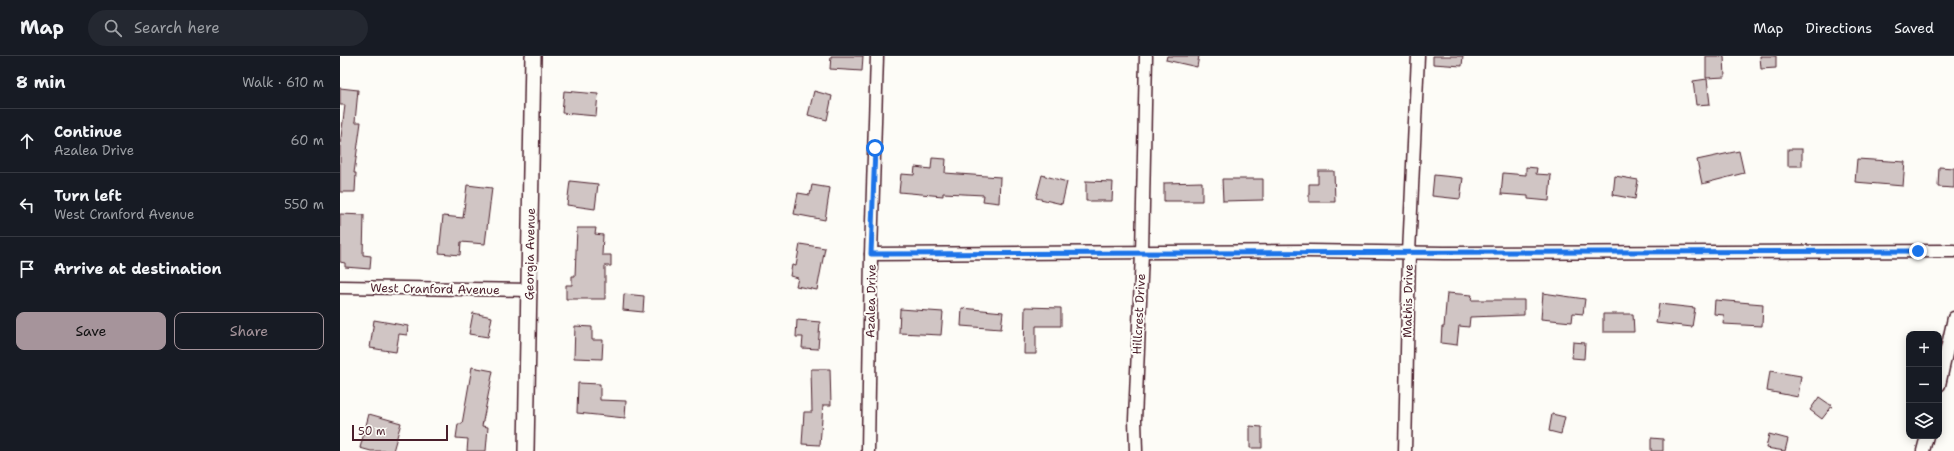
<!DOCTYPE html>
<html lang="en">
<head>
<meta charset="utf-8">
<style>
	:root { --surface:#171b24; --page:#242831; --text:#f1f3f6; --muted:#9ea1a6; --line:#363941; --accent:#a6949b }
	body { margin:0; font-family:"Shantell Sans",sans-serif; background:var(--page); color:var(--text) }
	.controls { position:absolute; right:12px; bottom:12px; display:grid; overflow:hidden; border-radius:8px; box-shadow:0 2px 10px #0003 }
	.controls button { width:36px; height:36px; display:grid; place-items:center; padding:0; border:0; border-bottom:1px solid var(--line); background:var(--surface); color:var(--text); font:20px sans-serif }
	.scale { position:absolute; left:12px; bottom:10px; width:96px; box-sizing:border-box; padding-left:4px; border:2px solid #4a1f2b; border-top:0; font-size:11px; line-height:14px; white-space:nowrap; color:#4a1f2b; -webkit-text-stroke:3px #fdfcf7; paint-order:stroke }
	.stop { position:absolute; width:12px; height:12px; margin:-9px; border:3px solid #1a73e8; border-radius:50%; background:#fff }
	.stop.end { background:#1a73e8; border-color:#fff; box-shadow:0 1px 4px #0008 }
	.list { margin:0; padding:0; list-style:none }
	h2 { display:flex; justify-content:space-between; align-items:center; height:52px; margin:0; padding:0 16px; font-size:17px }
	h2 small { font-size:13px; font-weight:400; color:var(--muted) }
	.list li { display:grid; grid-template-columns:26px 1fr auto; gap:12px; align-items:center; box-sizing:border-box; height:64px; padding:0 16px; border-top:1px solid var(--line) }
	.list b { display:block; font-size:15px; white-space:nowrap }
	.list p { margin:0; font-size:13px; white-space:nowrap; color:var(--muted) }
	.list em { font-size:13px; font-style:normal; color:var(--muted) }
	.actions { display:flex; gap:8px; padding:12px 16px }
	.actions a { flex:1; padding:9px 0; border:1px solid var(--accent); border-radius:8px; text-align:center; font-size:14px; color:var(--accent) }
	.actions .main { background:var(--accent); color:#111 }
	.icon { flex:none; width:22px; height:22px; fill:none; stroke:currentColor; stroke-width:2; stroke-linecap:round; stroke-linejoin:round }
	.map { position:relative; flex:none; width:1614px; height:395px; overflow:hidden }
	header { display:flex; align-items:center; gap:24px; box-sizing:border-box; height:56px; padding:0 20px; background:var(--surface); border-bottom:1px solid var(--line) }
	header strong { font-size:19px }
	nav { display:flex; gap:22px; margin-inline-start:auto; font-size:14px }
	.search { width:280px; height:36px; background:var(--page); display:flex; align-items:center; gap:10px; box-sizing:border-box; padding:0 14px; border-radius:22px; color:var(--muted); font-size:15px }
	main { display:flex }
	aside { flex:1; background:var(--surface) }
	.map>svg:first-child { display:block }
</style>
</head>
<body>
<header>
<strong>Map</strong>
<div class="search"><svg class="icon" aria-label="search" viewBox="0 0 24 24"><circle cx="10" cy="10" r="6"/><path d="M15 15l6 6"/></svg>Search here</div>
<nav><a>Map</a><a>Directions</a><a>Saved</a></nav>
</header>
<main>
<aside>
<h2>8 min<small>Walk · 610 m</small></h2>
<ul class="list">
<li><svg class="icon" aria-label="ahead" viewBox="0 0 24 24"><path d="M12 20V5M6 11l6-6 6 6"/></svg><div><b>Continue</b><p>Azalea Drive</p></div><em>60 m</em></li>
<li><svg class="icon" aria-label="left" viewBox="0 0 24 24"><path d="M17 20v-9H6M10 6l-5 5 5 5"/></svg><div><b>Turn left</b><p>West Cranford Avenue</p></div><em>550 m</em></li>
<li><svg class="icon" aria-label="arrive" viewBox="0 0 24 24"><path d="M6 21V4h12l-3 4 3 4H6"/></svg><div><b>Arrive at destination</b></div></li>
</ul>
<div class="actions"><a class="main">Save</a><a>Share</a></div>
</aside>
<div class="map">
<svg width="1614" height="395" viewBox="0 0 1614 395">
	<rect width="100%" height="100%" fill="#fdfcf7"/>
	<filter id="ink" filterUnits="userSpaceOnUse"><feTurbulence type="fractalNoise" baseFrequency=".025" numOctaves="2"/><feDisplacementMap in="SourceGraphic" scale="8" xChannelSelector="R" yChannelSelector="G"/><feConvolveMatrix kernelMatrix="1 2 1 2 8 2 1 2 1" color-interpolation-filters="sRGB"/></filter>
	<g filter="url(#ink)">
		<!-- building -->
		<g fill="#d0c5c4" stroke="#4a1f2b">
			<path d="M491 0H523L522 15 490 13Z"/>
			<path d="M827 0H859L857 11 826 4Z"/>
			<path d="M1093 0H1123L1122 10 1093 8Z"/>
			<path d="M1366 0H1384L1385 21 1366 22Z"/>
			<path d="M1420 0H1436V12L1421 13Z"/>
			<path d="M1367 23 1370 48 1356 49 1353 25Z"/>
			<path d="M0 32 18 34 15 66H21L14 117H16L15 136H0V89L5 49H0Z"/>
			<path d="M224 35 258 38 256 60 222 57Z"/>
			<path d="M474 35 492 40 487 64 468 59Z"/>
			<rect x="1448" y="93" width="14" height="17"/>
			<path d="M1399 95 1404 117 1362 128 1357 104Z"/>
			<path d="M592 102 606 103 605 117 660 121 659 147 643 145 644 139 603 137V140L559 136 561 118 574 119 575 111 591 113Z"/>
			<path d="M1517 103 1565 106 1563 130 1515 126Z"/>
			<path d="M1186 111 1197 112 1196 118 1211 119 1209 145 1188 143V140L1161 138 1163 117 1186 119Z"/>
			<path d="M1599 111 1614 112V132L1598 131Z"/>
			<path d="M978 115H994L995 146H969V128H978Z"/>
			<path d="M702 119 727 126 722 148 696 142Z"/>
			<path d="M1094 119 1123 122 1120 143 1092 140Z"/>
			<path d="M1275 120 1298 124 1295 143 1273 139Z"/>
			<path d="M882 123H923V144L883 145Z"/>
			<path d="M230 125 258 128 255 153 227 149Z"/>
			<path d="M746 125 773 126 772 145H746Z"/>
			<path d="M862 126V145H824V127Z"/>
			<path d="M127 129 152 132 145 188 121 186 120 199 99 197 103 160 123 162Z"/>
			<path d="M472 129 490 132 485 164 454 158 458 137 470 139Z"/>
			<path d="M0 158 24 159 23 199 31 200 30 213 5 211V207L0 206Z"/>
			<path d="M237 172H256L255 178 263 179 262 199H271V210H265V243H226V229H232V220H235Z"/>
			<path d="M460 188 485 192 477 234 456 230 458 222 450 220 452 209 456 210Z"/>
			<path d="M1107 237 1132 239 1131 244H1184V259L1130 261 1129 271 1119 270 1117 289 1101 287 1102 271H1104Z"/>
			<path d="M1203 237 1245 243 1243 258 1233 257 1232 266 1201 263Z"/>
			<path d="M284 238 304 240 303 256 283 254Z"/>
			<path d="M1375 244 1423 248 1422 270 1383 268 1384 259 1374 258Z"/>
			<path d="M1319 248 1355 252 1352 271 1316 267Z"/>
			<path d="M685 251 721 252V270H696V298H684Z"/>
			<path d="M622 252 663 256 661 273 621 270Z"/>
			<path d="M560 253 603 256 601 279 559 277Z"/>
			<path d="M133 257 152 261 148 281 129 278Z"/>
			<path d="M1263 258H1293L1294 276H1263Z"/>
			<path d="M34 264 68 270 67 279 59 278 56 296 30 292Z"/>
			<path d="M457 264 480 266 478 293 462 292 463 281H456Z"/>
			<path d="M235 270 252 271V284H263L262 303 234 302Z"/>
			<path d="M1233 286 1245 287 1244 303 1232 302Z"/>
			<path d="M132 311 153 315 142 370 148 371 146 395H127L128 383 116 382 118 368H122Z"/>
			<path d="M471 313H490L491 349H483L480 389 462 388 464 356H472Z"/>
			<path d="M1430 315 1461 320 1458 341 1427 335Z"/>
			<path d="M238 327 260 328V344L286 345 285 362 237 357Z"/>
			<path d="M1479 341 1492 350 1482 363 1470 354Z"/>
			<path d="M29 358 61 367 53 395H31L20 392Z"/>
			<path d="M1212 358 1225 361 1221 378 1209 375Z"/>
			<path d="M910 370 922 371V392H910Z"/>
			<path d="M1429 378 1448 383 1445 395 1426 392Z"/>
			<path d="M1311 382 1323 383V395H1311Z"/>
		</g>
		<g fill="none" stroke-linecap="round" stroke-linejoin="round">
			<defs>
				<g id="minor">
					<path d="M531 198 969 195 1104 197 1614 195"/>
					<path d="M0 231 189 234"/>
					<path d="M1599 329 1614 262"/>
					<path d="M528 395 531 198 537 0"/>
					<path d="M796 395 795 364 802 197 806 0"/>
					<path d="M1065 395 1069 197 1078 0"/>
					<path d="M1583 395 1587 380"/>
				</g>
				<path id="tertiary" d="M186 395 193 0"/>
			</defs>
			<!-- minor casing -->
			<use href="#minor" stroke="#4a1f2b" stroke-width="15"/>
			<!-- tertiary casing -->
			<use href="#tertiary" stroke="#4a1f2b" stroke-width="18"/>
			<!-- minor -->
			<use href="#minor" stroke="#fdfcf7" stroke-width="12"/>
			<!-- tertiary -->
			<use href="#tertiary" stroke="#fdfcf7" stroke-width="15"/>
		</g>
	</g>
	<g fill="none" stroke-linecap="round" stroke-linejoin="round" filter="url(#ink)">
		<!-- route -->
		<path stroke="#1a73e8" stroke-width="5" d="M535 92 531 198 1578 195"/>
	</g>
	<g text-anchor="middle" stroke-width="4" stroke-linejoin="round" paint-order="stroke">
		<!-- street labels -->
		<g font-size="12" fill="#4a1f2b" stroke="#fdfcf7">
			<text transform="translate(190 198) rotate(-89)" y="4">Georgia Avenue</text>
			<text transform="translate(95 233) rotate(1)" y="4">West Cranford Avenue</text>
			<text transform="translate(531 245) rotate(-89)" y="4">Azalea Drive</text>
			<text transform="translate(1068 245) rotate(-89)" y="4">Mathis Drive</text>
			<text transform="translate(799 258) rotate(-87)" y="4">Hillcrest Drive</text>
		</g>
	</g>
</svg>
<div class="controls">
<button>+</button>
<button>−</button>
<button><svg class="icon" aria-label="layers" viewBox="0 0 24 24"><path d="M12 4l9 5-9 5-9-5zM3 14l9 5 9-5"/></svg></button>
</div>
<div class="scale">50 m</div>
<div class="stop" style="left:535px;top:92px"></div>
<div class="stop end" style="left:1578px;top:195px"></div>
</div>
</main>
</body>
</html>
